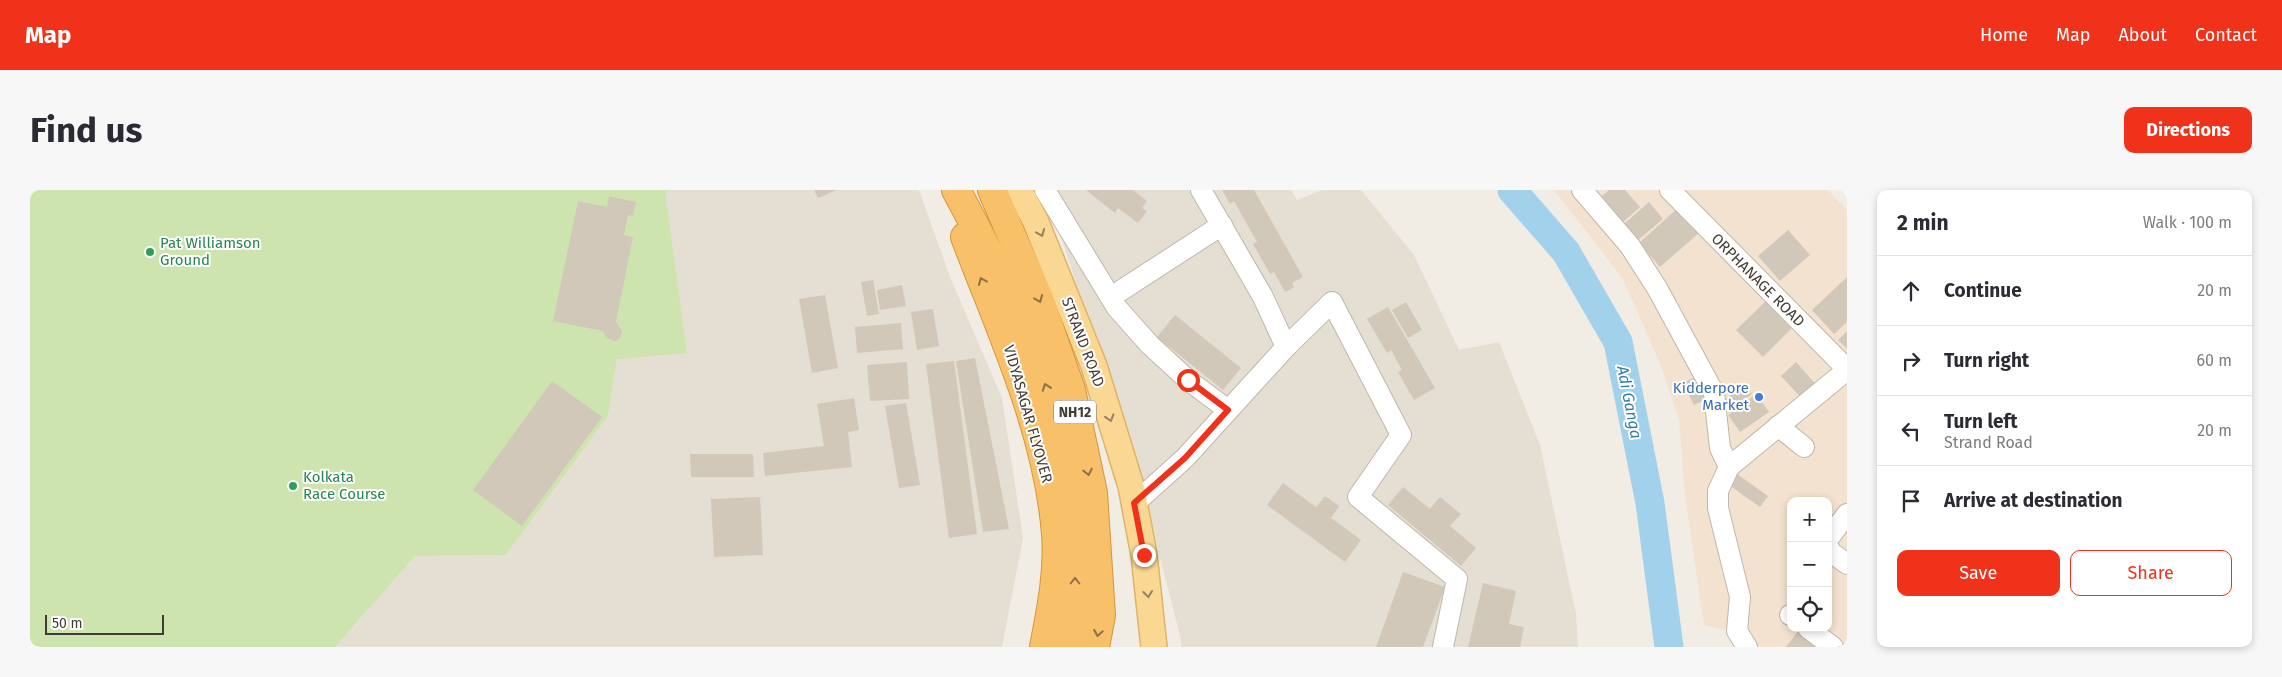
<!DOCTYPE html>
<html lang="en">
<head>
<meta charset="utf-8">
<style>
	:root { --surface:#fff; --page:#f7f7f7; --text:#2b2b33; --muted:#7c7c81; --line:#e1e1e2; --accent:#f1321b }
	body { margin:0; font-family:"Fira Sans",sans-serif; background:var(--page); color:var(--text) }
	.controls { position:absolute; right:15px; bottom:15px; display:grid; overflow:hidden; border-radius:10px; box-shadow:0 2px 8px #0003 }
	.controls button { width:45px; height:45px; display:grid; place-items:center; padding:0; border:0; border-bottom:1px solid var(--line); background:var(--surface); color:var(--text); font:25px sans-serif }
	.scale { position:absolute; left:15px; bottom:12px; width:119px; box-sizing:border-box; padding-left:5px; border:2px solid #433c34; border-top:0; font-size:14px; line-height:18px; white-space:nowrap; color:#433c34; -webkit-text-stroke:4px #fff; paint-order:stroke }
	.stop { position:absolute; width:15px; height:15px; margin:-11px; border:4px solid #f1321b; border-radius:50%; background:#fff }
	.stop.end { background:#f1321b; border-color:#fff; box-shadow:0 1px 5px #0008 }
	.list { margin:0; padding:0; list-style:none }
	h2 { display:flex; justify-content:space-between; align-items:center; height:65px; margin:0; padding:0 20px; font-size:21px }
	h2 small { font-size:16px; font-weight:400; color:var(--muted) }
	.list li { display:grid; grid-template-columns:32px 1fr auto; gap:15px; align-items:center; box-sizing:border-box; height:70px; padding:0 20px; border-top:1px solid var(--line) }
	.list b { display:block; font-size:19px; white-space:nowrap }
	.list p { margin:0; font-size:16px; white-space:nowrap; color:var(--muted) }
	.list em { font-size:16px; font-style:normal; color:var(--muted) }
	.actions { display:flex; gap:10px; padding:15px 20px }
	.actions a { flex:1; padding:11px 0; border:1px solid var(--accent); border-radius:10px; text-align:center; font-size:18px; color:var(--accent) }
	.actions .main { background:var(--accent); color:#fff }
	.icon { flex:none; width:28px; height:28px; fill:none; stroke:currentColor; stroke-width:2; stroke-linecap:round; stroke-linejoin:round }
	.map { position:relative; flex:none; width:1817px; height:457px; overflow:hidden; border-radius:10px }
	header { display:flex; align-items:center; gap:30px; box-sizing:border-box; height:70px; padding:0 25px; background:var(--accent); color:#fff }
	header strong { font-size:24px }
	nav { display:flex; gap:28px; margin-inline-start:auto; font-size:18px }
	.intro { display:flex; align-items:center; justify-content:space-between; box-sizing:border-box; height:120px; padding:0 30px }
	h1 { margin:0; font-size:35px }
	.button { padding:12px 22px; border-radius:10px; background:var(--accent); color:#fff; font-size:18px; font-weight:700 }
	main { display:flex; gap:30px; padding:0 30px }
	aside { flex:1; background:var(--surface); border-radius:10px; box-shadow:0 2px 8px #0003 }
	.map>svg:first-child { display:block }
</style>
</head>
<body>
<header>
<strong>Map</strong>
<nav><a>Home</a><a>Map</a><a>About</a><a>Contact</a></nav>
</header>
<div class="intro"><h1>Find us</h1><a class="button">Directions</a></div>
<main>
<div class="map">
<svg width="1817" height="457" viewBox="0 0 1817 457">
	<rect width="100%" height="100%" fill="#f1ede4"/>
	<!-- residential -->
	<g fill="#e5ded2">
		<path d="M637 0H889L920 87 972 208 993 348 972 457H305L385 366 476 365 578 226 587 169 636 8Z"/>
		<path d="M1008 0H1261L1267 10 1292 0H1331L1384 65 1429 160 1469 152 1510 255 1546 424 1548 457H1151V450L1127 355 1028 36Z"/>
	</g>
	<!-- commercial -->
	<g fill="#f3e2cf" fill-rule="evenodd">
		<path d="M1524 0H1634L1817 184V457H1711L1699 441 1674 435 1655 306 1649 229 1630 174 1593 89ZM1761 311H1798V438H1761Z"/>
		<path d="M1644 0H1798L1817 20V175Z"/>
	</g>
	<!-- green -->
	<path fill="#cee4ae" d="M0 0H637L636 8 657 163 587 169 578 226 476 365 385 366 305 457H0Z"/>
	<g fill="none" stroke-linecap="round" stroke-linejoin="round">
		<!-- river -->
		<path stroke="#a2d1ec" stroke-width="29" d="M1482 0 1536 62 1588 152 1620 313 1639 457"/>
	</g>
	<!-- building -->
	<g fill="#d2c8ba">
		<path d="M784 0H807L788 8Z"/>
		<path d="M1058 0H1103L1117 11 1112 18 1117 21 1108 33 1088 18 1085 23 1057 1Z"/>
		<path d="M1192 0H1224L1273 87 1262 93 1264 97 1255 102 1244 82 1240 84 1223 54 1227 52 1204 11 1200 14Z"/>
		<path d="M1579 0H1595L1610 17 1593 32 1571 7Z"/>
		<path d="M579 6 606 12 603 26 598 25 594 45 603 47 586 132 592 141 590 148 585 151 576 148 573 141 523 131 548 11 577 17Z"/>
		<path d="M1619 12 1633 29 1607 51 1593 35Z"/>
		<path d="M1648 18 1670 42 1630 77 1609 53Z"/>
		<path d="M1758 40 1780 65 1750 91 1728 66Z"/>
		<path d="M1817 87V132L1804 144 1782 120Z"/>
		<path d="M843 90 849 124 837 126 831 92Z"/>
		<path d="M872 95 876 116 850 120 847 100Z"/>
		<path d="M795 105 808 178 782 183 769 109Z"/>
		<path d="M1737 110 1763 137 1733 167 1706 140Z"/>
		<path d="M1376 112 1392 140 1378 148 1362 120Z"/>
		<path d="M1358 117 1405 198 1384 210 1368 182 1372 180 1361 160 1357 163 1337 129Z"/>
		<path d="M903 119 909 156 887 160 881 122Z"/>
		<path d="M1145 125 1211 178 1193 200 1127 147Z"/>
		<path d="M871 133 873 159 827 163 825 137Z"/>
		<path d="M1817 141V159L1808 150Z"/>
		<path d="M945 168 979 339 953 342 926 171Z"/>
		<path d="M924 171 947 344 919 348 896 174Z"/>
		<path d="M877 172 879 209 840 211 837 175Z"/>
		<path d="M1766 172 1790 199 1775 212 1751 186Z"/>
		<path d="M1669 185 1679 208 1664 215 1653 193Z"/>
		<path d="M522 191 572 227 492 336 443 300Z"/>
		<path d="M1716 195 1722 204 1700 219 1694 210Z"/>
		<path d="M1726 204 1739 222 1710 242 1698 225Z"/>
		<path d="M824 208 829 240 818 242 822 277 735 286 733 263 794 256 787 214Z"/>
		<path d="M876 213 890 295 869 298 855 216Z"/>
		<path d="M660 264H723L724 287H661Z"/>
		<path d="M1707 284 1738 306 1730 317 1699 295Z"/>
		<path d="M1253 293 1286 317 1295 306 1309 316 1301 328 1331 350 1315 372 1237 315Z"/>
		<path d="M1373 297 1400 319 1410 307 1431 324 1420 336 1446 358 1431 376 1358 315Z"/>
		<path d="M730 307 733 365 684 367 681 309Z"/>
		<path d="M1373 382 1415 397 1393 457H1346Z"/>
		<path d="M1453 393 1486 401 1479 434 1494 437 1490 457H1438Z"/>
		<path d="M1769 440 1792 457H1756Z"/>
	</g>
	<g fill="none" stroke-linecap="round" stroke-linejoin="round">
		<defs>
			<g id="minor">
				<path d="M1015 0 1087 118 1120 155 1158 190 1198 220"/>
				<path d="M1171 0 1233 107 1256 157"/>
				<path d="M1552 0 1600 56 1627 98 1684 203 1690 258 1699 277"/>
				<path d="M1640 0 1817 179"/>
				<path d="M1081 107 1192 35"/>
				<path d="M1748 236 1774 257"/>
				<path d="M1105 313 1155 268 1256 157 1302 112 1371 245 1328 307 1427 389 1413 457"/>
				<path d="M1798 349 1817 324"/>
				<path d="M1798 357 1802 363 1817 374"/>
				<path d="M1760 425H1761"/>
				<path d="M1778 438 1803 457"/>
				<path d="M1717 457 1707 441 1710 407 1688 318V301L1699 277 1817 180"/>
			</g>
			<path id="major" d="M989 0 1005 30 1064 176 1101 296 1114 365 1124 457"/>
			<g id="highway">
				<path d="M926 0C991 120 1044 234 1045 374 1045 401 1046 431 1038 457"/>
				<path d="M962 0 1010 111 1041 200 1063 303 1071 425 1065 457"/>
				<path d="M935 47C971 142 1018 241 1026 344 1029 382 1021 420 1014 457"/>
			</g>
		</defs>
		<!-- minor casing -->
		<use href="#minor" stroke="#bfb7aa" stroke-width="22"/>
		<!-- major casing -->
		<use href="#major" stroke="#deb465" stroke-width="28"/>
		<!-- highway casing -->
		<use href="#highway" stroke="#d69539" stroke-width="30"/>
		<!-- minor -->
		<use href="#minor" stroke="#fff" stroke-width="20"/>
		<!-- major -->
		<use href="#major" stroke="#fad894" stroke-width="25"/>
		<!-- highway -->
		<use href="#highway" stroke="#f8c169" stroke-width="28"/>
	</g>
	<!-- one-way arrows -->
	<defs><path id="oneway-chevron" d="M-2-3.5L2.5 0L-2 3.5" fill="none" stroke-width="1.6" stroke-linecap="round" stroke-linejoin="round" transform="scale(1.25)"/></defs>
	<g stroke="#95825f">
		<use href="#oneway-chevron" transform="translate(1011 43) rotate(68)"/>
		<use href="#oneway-chevron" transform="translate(1080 228) rotate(73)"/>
		<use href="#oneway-chevron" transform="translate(1118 404) rotate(83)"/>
	</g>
	<g stroke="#8b7149">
		<use href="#oneway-chevron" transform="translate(952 91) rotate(-113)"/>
		<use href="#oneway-chevron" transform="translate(1009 109) rotate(68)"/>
		<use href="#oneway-chevron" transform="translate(1016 197) rotate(-110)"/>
		<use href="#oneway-chevron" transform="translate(1058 282) rotate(78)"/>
		<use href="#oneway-chevron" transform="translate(1045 391) rotate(-90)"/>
		<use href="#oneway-chevron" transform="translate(1068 443) rotate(100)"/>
	</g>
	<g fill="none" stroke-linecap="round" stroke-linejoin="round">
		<!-- route -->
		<path stroke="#f1321b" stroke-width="6" d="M1114 365 1104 313 1155 268 1198 220 1158 190"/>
	</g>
	<!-- markers -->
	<g fill="#2e9e5b" stroke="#fff" stroke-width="2">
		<circle cx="120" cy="62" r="5"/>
		<circle cx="263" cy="296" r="5"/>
	</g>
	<circle fill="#3f7fe0" stroke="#fff" stroke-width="2" cx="1729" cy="207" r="5"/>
	<g text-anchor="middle" stroke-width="4" stroke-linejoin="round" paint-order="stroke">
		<!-- shield labels -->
		<rect fill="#fff" stroke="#7b7671" stroke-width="1" x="1024" y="210.5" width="42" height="23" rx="4"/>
		<g font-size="14" font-weight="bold" fill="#433c34">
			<text x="1045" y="227">NH12</text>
		</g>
		<!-- leisure labels -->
		<g font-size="15" fill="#27864d" stroke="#fff" text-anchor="start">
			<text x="130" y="58">Pat Williamson<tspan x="130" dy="17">Ground</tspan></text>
			<text x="273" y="292">Kolkata<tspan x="273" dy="17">Race Course</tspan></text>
		</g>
		<!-- street labels -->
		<g font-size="15" fill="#433c34" stroke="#fff">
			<text transform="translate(1728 90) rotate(45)" y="5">ORPHANAGE ROAD</text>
			<text transform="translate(1053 152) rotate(69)" y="5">STRAND ROAD</text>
			<text transform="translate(998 224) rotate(74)" y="5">VIDYASAGAR FLYOVER</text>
		</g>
		<!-- shop labels -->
		<g font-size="15" fill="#366cbe" stroke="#fff" text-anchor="end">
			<text x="1719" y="203">Kidderpore<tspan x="1719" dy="17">Market</tspan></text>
		</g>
		<!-- water labels -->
		<g font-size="16" font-style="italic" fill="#337daa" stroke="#fff">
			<text transform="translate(1600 212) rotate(79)" y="6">Adi Ganga</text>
		</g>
	</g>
</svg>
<div class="controls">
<button>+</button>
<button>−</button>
<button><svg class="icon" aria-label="locate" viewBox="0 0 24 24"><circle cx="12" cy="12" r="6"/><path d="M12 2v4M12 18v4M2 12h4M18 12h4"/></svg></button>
</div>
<div class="scale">50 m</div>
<div class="stop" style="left:1158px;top:190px"></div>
<div class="stop end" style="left:1114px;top:365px"></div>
</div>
<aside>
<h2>2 min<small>Walk · 100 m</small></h2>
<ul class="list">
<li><svg class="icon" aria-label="ahead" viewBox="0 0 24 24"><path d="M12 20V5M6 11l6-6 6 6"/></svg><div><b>Continue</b></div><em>20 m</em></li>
<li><svg class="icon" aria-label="right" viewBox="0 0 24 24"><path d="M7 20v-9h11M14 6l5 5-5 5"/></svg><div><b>Turn right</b></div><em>60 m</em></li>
<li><svg class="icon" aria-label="left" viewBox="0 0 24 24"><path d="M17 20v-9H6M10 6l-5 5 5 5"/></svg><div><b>Turn left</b><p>Strand Road</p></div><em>20 m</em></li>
<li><svg class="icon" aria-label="arrive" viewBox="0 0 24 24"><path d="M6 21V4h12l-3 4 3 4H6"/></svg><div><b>Arrive at destination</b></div></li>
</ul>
<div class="actions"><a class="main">Save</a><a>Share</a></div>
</aside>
</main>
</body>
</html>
